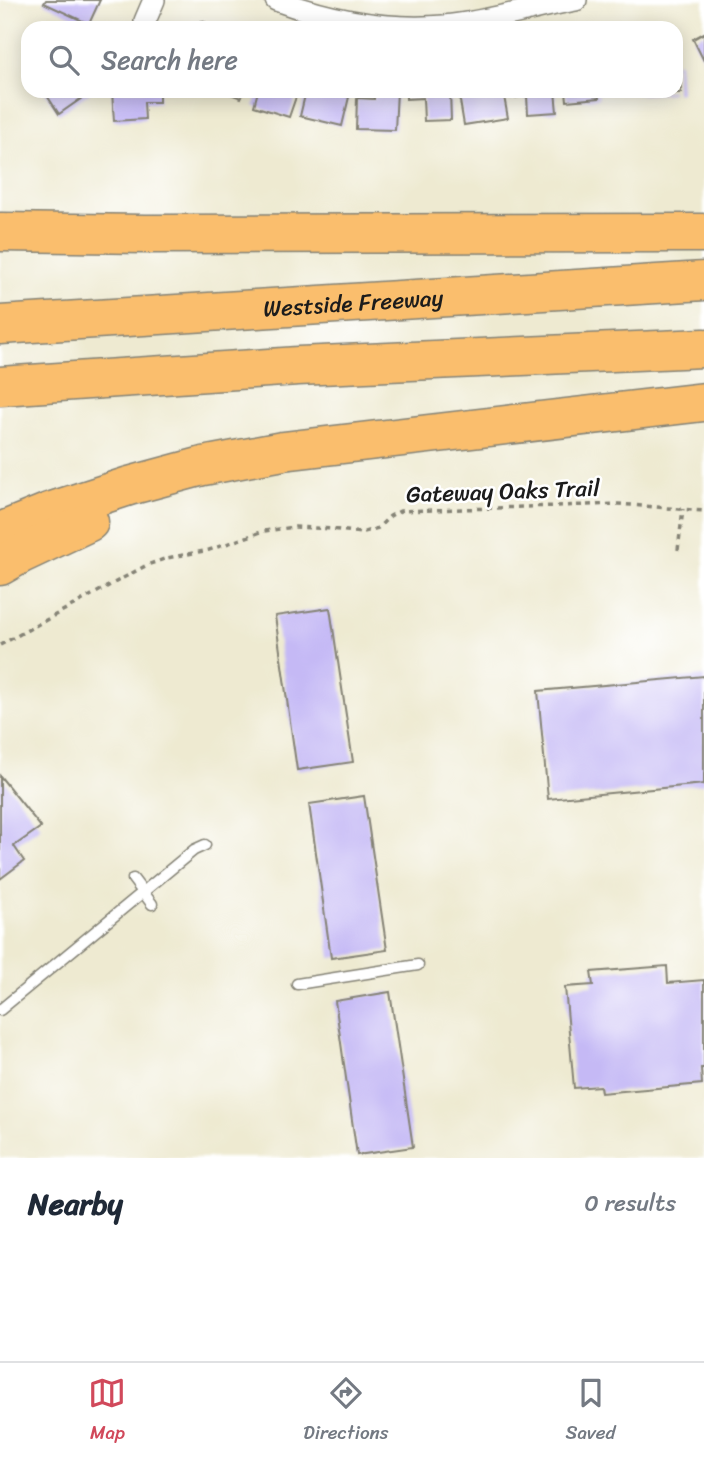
<!DOCTYPE html>
<html lang="en">
<head>
<meta charset="utf-8">
<style>
	:root { --surface:#fff; --page:#f6f6f7; --text:#1f2937; --muted:#747a83; --line:#e0e1e3; --accent:#d1495b }
	body { margin:0; font-family:Sriracha,sans-serif; background:var(--page); color:var(--text) }
	.list { margin:0; padding:0; list-style:none }
	h2 { display:flex; justify-content:space-between; align-items:center; height:91px; margin:0; padding:0 28px; font-size:30px }
	h2 small { font-size:23px; font-weight:400; color:var(--muted) }
	.icon { flex:none; width:38px; height:38px; fill:none; stroke:currentColor; stroke-width:2; stroke-linecap:round; stroke-linejoin:round }
	.map { position:relative; flex:none; width:704px; height:1158px; overflow:hidden }
	.search { position:absolute; background:var(--surface); box-shadow:0 4px 18px #0003; left:21px; right:21px; top:21px; height:77px; display:flex; align-items:center; gap:18px; box-sizing:border-box; padding:0 24px; border-radius:21px; color:var(--muted); font-size:26px }
	.sheet { height:203px; background:var(--surface) }
	nav { display:flex; justify-content:space-around; align-items:center; box-sizing:border-box; height:98px; border-top:2px solid var(--line); background:var(--surface); font-size:19px; color:var(--muted) }
	nav a { display:grid; justify-items:center; gap:4px }
	nav .on { color:var(--accent) }
	.map>svg:first-child { display:block }
</style>
</head>
<body>
<div class="map">
<svg width="704" height="1158" viewBox="0 0 704 1158">
	<rect width="100%" height="100%" fill="#fff"/>
	<filter id="ink" filterUnits="userSpaceOnUse"><feTurbulence type="fractalNoise" baseFrequency=".0143" numOctaves="2"/><feDisplacementMap in="SourceGraphic" scale="14" xChannelSelector="R" yChannelSelector="G"/><feConvolveMatrix kernelMatrix="1 2 1 2 8 2 1 2 1" color-interpolation-filters="sRGB"/></filter>
	<filter id="wash" filterUnits="userSpaceOnUse"><feTurbulence type="fractalNoise" baseFrequency=".00686" numOctaves="4" result="noise"/><feDisplacementMap in="SourceGraphic" scale="28" xChannelSelector="R" yChannelSelector="G"/><feGaussianBlur stdDeviation="1.57" result="paint"/><feColorMatrix in="noise" values="0 0 0 0 0 0 0 0 0 0 0 0 0 0 0 0 0 1.4 0 .05"/><feComposite in="paint" operator="in"/></filter>
	<g filter="url(#wash)">
		<rect width="100%" height="100%" fill="#eeead1"/>
		<g id="blocks">
			<!-- building -->
			<g fill="#c5b9f5">
				<path d="M46 0H100L89 24 44 3Z"/>
				<path d="M201 21 220 28H198Z"/>
				<path d="M704 33V61L693 39Z"/>
				<path d="M676 63H679L681 93H676Z"/>
				<path d="M44 91H92L59 114Z"/>
				<path d="M112 91H159V102H144L145 119 114 121Z"/>
				<path d="M223 91H244L241 98Z"/>
				<path d="M258 91H298L289 117 254 106Z"/>
				<path d="M306 91H330L349 97 342 126 300 116Z"/>
				<path d="M374 91H397L395 130 356 129 357 98 374 99Z"/>
				<path d="M406 91H450L451 120 424 121 423 98 406 99Z"/>
				<path d="M478 91H503L508 118 464 125 459 95Z"/>
				<path d="M511 91H555L557 112 528 114 527 96 511 98Z"/>
				<path d="M566 91H598L599 98 567 101Z"/>
				<path d="M638 91H672V93L638 95Z"/>
				<path d="M330 608 353 762 297 770 275 616Z"/>
				<path d="M704 676V784L548 799 538 691Z"/>
				<path d="M0 776 41 827 14 846 24 861 0 879Z"/>
				<path d="M364 796 387 950 331 958 309 804Z"/>
				<path d="M667 966 668 983 704 980V1068H701L702 1084 601 1093 600 1086 574 1088 565 987 593 985 591 972Z"/>
				<path d="M390 992 413 1147 357 1155 335 1001Z"/>
			</g>
		</g>
	</g>
	<g filter="url(#ink)">
		<use href="#blocks" fill-opacity="0" stroke="#858376" stroke-width="2"/>
		<g fill="none" stroke-linecap="round" stroke-linejoin="round">
			<defs>
				<g id="service">
					<path d="M133 879 152 904"/>
					<path d="M297 984 418 965"/>
					<path d="M0 1010 194 850 205 845"/>
				</g>
				<g id="minor">
					<path d="M276 0C330 20 386 31 444 26 488 22 532 8 576 0"/>
					<path d="M145 21 154 0"/>
				</g>
				<g id="motorway">
					<path d="M0 232 146 234 704 233"/>
					<path id="s1" d="M0 325 704 281"/>
					<path d="M0 386 298 366 704 348"/>
					<path d="M0 532 49 512 129 486 203 466 283 451 704 402"/>
					<path d="M0 566 21 554 89 522"/>
				</g>
			</defs>
			<!-- service casing -->
			<use href="#service" stroke="#858376" stroke-width="13"/>
			<!-- minor casing -->
			<use href="#minor" stroke="#858376" stroke-width="24"/>
			<!-- motorway casing -->
			<use href="#motorway" stroke="#858376" stroke-width="41"/>
			<!-- path -->
			<g stroke="#858376" stroke-width="3.5" stroke-dasharray="5 5" stroke-linecap="butt">
				<path d="M678 550 683 509"/>
				<path d="M0 645 147 565 167 558 209 550 264 531 295 527 332 529 361 533 378 528 390 516 400 511 619 504 704 511"/>
			</g>
			<!-- service -->
			<use href="#service" stroke="#fff" stroke-width="10"/>
			<!-- minor -->
			<use href="#minor" stroke="#fff" stroke-width="21"/>
			<!-- motorway -->
			<use href="#motorway" stroke="#fabe6d" stroke-width="38"/>
		</g>
	</g>
	<g text-anchor="middle" stroke-width="5" stroke-linejoin="round" paint-order="stroke">
		<!-- street labels -->
		<g font-size="23" fill="#1c1c1c" stroke="#fff">
			<text dy="8" stroke="none"><textPath href="#s1" startOffset="354">Westside Freeway</textPath></text>
			<text transform="translate(503 491) rotate(-2)" y="8">Gateway Oaks Trail</text>
		</g>
	</g>
</svg>
<div class="search"><svg class="icon" aria-label="search" viewBox="0 0 24 24"><circle cx="10" cy="10" r="6"/><path d="M15 15l6 6"/></svg>Search here</div>
</div>
<section class="sheet">
<h2>Nearby<small>0 results</small></h2>
<ul class="list">
</ul>
</section>
<nav>
<a class="on"><svg class="icon" aria-label="map" viewBox="0 0 24 24"><path d="M3 6l6-2 6 2 6-2v14l-6 2-6-2-6 2zM9 4v14M15 6v14"/></svg>Map</a>
<a><svg class="icon" aria-label="directions" viewBox="0 0 24 24"><path d="M12 3l9 9-9 9-9-9zM9 14v-3h6M13 9l2 2-2 2"/></svg>Directions</a>
<a><svg class="icon" aria-label="saved" viewBox="0 0 24 24"><path d="M7 4h10v16l-5-4-5 4z"/></svg>Saved</a>
</nav>
</body>
</html>
